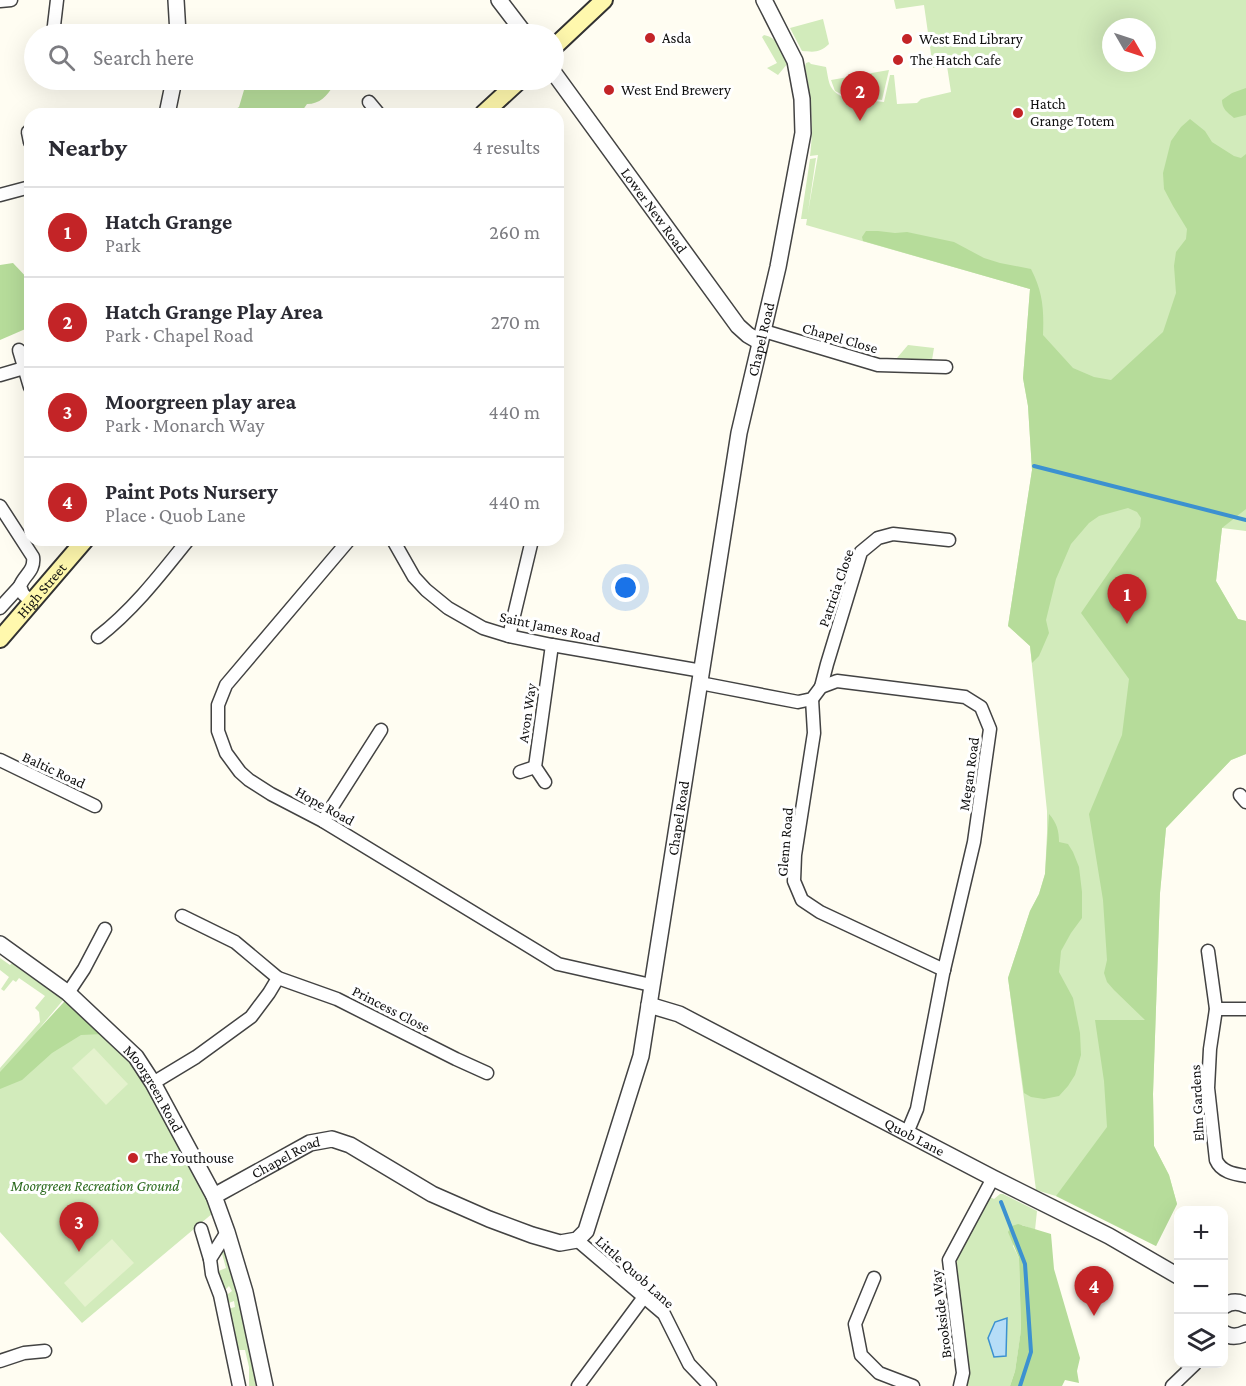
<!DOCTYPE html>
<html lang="en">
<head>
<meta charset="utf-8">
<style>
	:root { --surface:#fff; --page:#f7f7f7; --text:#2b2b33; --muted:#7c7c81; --line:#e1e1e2; --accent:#c32427 }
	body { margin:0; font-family:"Crimson Pro",serif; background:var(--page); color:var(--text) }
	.controls { position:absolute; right:18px; bottom:18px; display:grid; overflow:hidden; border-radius:12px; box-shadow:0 6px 24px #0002 }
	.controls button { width:54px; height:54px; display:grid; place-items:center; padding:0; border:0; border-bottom:2px solid var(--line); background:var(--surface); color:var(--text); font:30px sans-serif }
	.compass { position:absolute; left:1102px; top:18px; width:54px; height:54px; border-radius:50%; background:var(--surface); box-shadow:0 6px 24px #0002; rotate:129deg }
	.you { position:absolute; left:626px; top:588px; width:21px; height:21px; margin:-15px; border:4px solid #fff; border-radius:50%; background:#1a73e8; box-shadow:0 0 0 9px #1a73e833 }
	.badge { display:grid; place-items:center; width:39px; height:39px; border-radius:50%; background:var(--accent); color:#fff; font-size:20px; font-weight:700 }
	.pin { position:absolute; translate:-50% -50px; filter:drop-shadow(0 2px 3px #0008) }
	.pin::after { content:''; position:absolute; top:32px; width:21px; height:18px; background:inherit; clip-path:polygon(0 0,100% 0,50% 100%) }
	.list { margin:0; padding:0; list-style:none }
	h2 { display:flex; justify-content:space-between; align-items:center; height:78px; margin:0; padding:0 24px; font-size:26px }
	h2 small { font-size:20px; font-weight:400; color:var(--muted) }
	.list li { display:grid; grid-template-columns:39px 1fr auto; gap:18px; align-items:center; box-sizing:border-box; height:90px; padding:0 24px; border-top:2px solid var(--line) }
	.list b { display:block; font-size:22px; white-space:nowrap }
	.list p { margin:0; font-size:20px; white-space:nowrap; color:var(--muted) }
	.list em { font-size:20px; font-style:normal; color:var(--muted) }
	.icon { flex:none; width:33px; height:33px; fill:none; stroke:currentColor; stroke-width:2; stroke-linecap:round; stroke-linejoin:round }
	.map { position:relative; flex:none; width:1246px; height:1386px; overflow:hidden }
	.search { position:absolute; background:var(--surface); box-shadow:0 6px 24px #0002; left:24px; top:24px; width:540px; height:66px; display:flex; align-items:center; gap:15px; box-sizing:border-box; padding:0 21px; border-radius:33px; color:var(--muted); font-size:22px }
	.panel { position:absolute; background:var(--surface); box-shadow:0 6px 24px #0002; left:24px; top:108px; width:540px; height:438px; border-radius:18px }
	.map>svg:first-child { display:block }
</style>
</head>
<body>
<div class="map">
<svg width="1246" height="1386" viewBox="0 0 1246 1386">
	<rect width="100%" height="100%" fill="#fffdf2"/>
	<!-- green -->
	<g fill="#d2ebbb" fill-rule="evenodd">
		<path d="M894 0H1246V531L1222 528 1216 581 1238 619 1246 621V754L1231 760 1166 828 1160 893 1153 1094 1154 1146 1169 1175 1177 1204 1156 1246 1056 1196 1036 1190 1008 978 1030 911 1039 894 1045 874 1047 833V811L1030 646 1008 626 1032 470 1028 406 1023 378 1030 289 806 225 807 219H801L810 159 816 158 808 212 818 155 810 156C814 125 811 96 805 66L806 63 809 62 811 64 826 67C829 81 828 90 843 97V98L884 102 890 75H894L897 104 917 103 921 99 951 92 947 66 933 68 924 5 896 9ZM1111 27H1147V63H1111Z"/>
		<path d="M823 19 829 44C820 53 814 52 802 51L790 28Z"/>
		<path d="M764 35C779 38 782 51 788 63L778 75 767 68 777 63 762 37Z"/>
		<path d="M889 70 882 100 845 96 835 91 831 80Z"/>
		<path d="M908 345 934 348 932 360 898 361 897 358Z"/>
		<path d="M0 958 10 965 13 962 64 999 38 1030 65 1001 133 1060 178 1139 213 1213 82 1323 0 1232V1068L40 1022 39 1012 35 1008 45 996 19 978 16 982 13 980 4 991 1 989 9 977 0 970Z"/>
		<path d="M1000 1194H1003L1037 1211 1035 1230 1022 1225 1013 1246 1019 1258 1021 1331 1015 1371 1010 1386H967V1357L957 1273V1256L990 1197 994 1199Z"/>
		<path d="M225 1248C238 1294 249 1339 256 1386H249V1367L245 1350H236L228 1309 235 1307 234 1301 226 1304 224 1297 232 1291 229 1286 224 1291 216 1272 226 1268 221 1250Z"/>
	</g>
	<!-- forest -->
	<g fill="#b6dc9a">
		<path d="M250 80H328L333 86C327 96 320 104 307 104L300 114H228L239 107 244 90Z"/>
		<path d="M1246 88V115L1234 118C1227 112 1222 109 1222 100L1232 93Z"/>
		<path d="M1190 119 1205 131 1212 142 1234 156 1241 158 1246 154V509L1222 528 1216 581 1238 619 1246 621V754L1231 760 1166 828 1160 893 1153 1094 1154 1146 1169 1175 1177 1204 1156 1246 1056 1196 1107 1127 1104 1081 1095 1020H1145L1114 990 1107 982 1104 973 1107 960 1103 900 1089 814 1122 735 1129 679 1081 613 1140 527 1141 518 1137 512 1128 508 1099 516 1089 523 1071 544 1056 579 1046 620 1049 633 1039 656 1032 663 1030 646 1008 626 1032 470 1028 406 1023 378 1030 289 863 241 862 237 866 231H878L895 233 907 232 954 242 984 258 1000 263 1031 269C1043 292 1044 310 1043 335L1073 368 1094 377 1111 380 1163 332 1176 293 1174 266 1176 252 1186 239 1187 229 1173 206 1164 189 1163 173 1171 141 1181 127Z"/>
		<path d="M13 263 30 281V327L0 340V265Z"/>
		<path d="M1049 814C1057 823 1059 831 1059 842L1068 844 1073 852 1079 867 1082 892V918L1071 933 1061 951 1059 972 1073 998 1080 1033 1081 1055 1075 1075 1068 1086 1059 1096 1044 1099 1031 1097 1024 1093 1008 978 1030 911 1039 894 1045 874Z"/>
		<path d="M65 1001 103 1034 81 1035 52 1053 22 1080 0 1089V1072Z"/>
		<path d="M1018 1224 1051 1234 1054 1269 1080 1358 1077 1371 1079 1383 1065 1380 1062 1386H1010L1015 1371 1021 1330 1019 1258 1008 1232 1012 1226Z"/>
	</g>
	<!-- pitch -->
	<g fill="#e4f2cd">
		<path d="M94 1048 128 1084 106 1105 72 1068Z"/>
		<path d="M112 1239 134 1263 85 1307 64 1283Z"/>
	</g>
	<!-- water -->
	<path fill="#b6ddf7" stroke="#3c91d0" stroke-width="1.5" d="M1007 1318 1006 1356 994 1357 988 1338 995 1322Z"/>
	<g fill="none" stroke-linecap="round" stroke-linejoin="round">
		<!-- stream -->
		<g stroke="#3c91d0" stroke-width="4">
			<path d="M1034 466 1246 520"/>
			<path d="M1001 1202 1025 1264 1031 1352 1020 1386"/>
		</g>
		<defs>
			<g id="minor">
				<path d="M0 1 11 0"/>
				<path d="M53 34 57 0"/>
				<path d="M369 102 379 114"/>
				<path d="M28 132 30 142"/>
				<path d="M0 195 30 187"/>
				<path d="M764 331 878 365 946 367"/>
				<path d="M19 350 30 387"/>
				<path d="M0 375 24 368"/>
				<path d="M0 506 33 557C35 571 24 575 20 586L23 594 32 602"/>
				<path d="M349 540 226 685 218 705V731L226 753 240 772 249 780 271 794 323 821 558 964 651 985"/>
				<path d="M393 540 414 577 426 590 448 608 483 628 509 636 552 645 702 671"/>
				<path d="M0 608 20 586"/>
				<path d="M509 636 532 540"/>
				<path d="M98 637C133 610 160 575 188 540"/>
				<path d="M700 683 798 702 812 699 821 687 837 681 965 697 981 707 990 729 974 842 943 974 917 1109 907 1133"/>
				<path d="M821 687 827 664 861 552 878 538 893 534 949 540"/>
				<path d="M812 699 814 733 795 855 794 881 802 900 820 912 944 970"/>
				<path d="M0 760 95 806"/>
				<path d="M520 772 535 767"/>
				<path d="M545 782 535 767 552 645"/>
				<path d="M1240 795 1246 802"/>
				<path d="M323 821 381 730"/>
				<path d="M182 916 235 942 278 978 337 999 456 1059 487 1073"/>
				<path d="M1208 951 1216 1009 1210 1049 1208 1088 1216 1160C1221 1172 1234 1174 1246 1176"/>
				<path d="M68 993 84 969 105 929"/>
				<path d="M1216 1009H1246"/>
				<path d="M153 1083 196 1057 251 1017 269 993 278 978"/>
				<path d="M201 1229 210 1259"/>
				<path d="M227 1232 210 1259 212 1274 220 1295 239 1386"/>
				<path d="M577 1240 664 1314 689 1364 710 1386"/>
				<path d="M874 1278 855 1324 861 1355 879 1373 913 1386"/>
				<path d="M0 1361 24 1353 45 1351"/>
				<path d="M578 1386 644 1297"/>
				<path d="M960 1386 963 1373 949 1260 993 1178"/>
				<path d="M1172 1386 1195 1364"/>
			</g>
			<g id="tertiary">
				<path d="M176 0 178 34"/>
				<path d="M499 0 525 34"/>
				<path id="s1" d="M554 73 738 326 748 335 760 342"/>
				<path d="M167 114 174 80"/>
				<path id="s2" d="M0 944 68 993 136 1057 153 1083 214 1196 227 1232 245 1292 265 1386"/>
				<path id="s3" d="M649 1005 679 1014 993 1178 1109 1236 1178 1276"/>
				<path id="s4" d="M214 1196 310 1143 332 1139 350 1145 432 1194 489 1219 532 1235 560 1243 577 1240 586 1231 641 1056 739 433 778 267 803 133 802 99 795 61 764 0"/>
				<path d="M1224 1306C1231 1301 1238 1301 1246 1305"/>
				<path d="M1224 1333C1231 1338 1238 1337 1246 1333"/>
			</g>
			<g id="secondary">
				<path d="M554 47 604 0"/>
				<path d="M483 114 520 80"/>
				<path id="s5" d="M0 639 85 540"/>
			</g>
		</defs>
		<!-- minor casing -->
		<use href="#minor" stroke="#434343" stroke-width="15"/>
		<!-- tertiary casing -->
		<use href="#tertiary" stroke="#434343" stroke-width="18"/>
		<!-- secondary casing -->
		<use href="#secondary" stroke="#323232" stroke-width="20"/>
		<!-- minor -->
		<use href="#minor" stroke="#fff" stroke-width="12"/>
		<!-- tertiary -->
		<use href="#tertiary" stroke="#fff" stroke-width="15"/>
		<!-- secondary -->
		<use href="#secondary" stroke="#fff8ad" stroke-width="16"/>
	</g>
	<!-- markers -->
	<g fill="#c32427" stroke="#fff" stroke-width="2">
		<circle cx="650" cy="38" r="6"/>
		<circle cx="907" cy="39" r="6"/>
		<circle cx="898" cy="60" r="6"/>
		<circle cx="609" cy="90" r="6"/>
		<circle cx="1018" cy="113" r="6"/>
		<circle cx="133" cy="1158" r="6"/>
	</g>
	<g text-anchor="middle" stroke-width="6" stroke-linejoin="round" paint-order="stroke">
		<!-- poi labels -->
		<g font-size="15" fill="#101010" stroke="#fff" text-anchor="start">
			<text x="662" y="43">Asda</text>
			<text x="919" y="44">West End Library</text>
			<text x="910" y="65">The Hatch Cafe</text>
			<text x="621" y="95">West End Brewery</text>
			<text x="1030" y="109">Hatch<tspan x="1030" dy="17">Grange Totem</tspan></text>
			<text x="145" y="1163">The Youthouse</text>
		</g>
		<!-- street labels -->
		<g font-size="15" fill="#101010" stroke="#fff">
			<text dy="5" stroke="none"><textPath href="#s1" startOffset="170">Lower New Road</textPath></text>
			<text transform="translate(840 338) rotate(16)" y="5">Chapel Close</text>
			<text dy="5" stroke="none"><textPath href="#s4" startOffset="1324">Chapel Road</textPath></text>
			<text transform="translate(836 588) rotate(-71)" y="5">Patricia Close</text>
			<text dy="5" stroke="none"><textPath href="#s5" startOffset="64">High Street</textPath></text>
			<text transform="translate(550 627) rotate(12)" y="5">Saint James Road</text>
			<text transform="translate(527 713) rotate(-82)" y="5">Avon Way</text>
			<text transform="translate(54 770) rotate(25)" y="5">Baltic Road</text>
			<text transform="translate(969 774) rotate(-82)" y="5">Megan Road</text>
			<text transform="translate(325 806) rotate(29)" y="5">Hope Road</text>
			<text dy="5" stroke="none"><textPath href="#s4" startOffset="838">Chapel Road</textPath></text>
			<text transform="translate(785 842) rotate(-85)" y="5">Glenn Road</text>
			<text transform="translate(391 1009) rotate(27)" y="5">Princess Close</text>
			<text dy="5" stroke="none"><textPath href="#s2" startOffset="213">Moorgreen Road</textPath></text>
			<text transform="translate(1197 1103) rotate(-93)" y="5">Elm Gardens</text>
			<text dy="5" stroke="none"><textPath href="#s3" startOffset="297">Quob Lane</textPath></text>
			<text dy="5" stroke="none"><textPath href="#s4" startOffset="82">Chapel Road</textPath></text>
			<text transform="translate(635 1272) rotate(42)" y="5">Little Quob Lane</text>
			<text transform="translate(941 1314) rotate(-97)" y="5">Brookside Way</text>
		</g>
		<!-- park labels -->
		<g font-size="15" font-style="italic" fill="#2b6a1e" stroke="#fff">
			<text x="95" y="1191">Moorgreen Recreation Ground</text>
		</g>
	</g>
</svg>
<div class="controls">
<button>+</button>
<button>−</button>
<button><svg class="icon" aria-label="layers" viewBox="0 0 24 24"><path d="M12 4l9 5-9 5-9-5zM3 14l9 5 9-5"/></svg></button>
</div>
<svg class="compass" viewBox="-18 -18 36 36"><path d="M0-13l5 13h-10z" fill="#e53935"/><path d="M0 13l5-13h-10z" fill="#7c7c81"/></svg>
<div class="you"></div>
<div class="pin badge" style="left:1127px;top:624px">1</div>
<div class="pin badge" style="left:860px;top:121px">2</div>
<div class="pin badge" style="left:79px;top:1252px">3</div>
<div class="pin badge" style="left:1094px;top:1316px">4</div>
<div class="search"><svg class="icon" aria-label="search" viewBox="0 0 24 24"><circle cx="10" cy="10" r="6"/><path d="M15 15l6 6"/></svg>Search here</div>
<section class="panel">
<h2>Nearby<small>4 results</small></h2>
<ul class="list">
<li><span class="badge">1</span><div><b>Hatch Grange</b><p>Park</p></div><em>260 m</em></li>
<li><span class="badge">2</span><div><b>Hatch Grange Play Area</b><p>Park · Chapel Road</p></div><em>270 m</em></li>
<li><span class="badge">3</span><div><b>Moorgreen play area</b><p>Park · Monarch Way</p></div><em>440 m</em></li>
<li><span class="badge">4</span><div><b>Paint Pots Nursery</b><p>Place · Quob Lane</p></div><em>440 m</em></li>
</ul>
</section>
</div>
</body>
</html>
